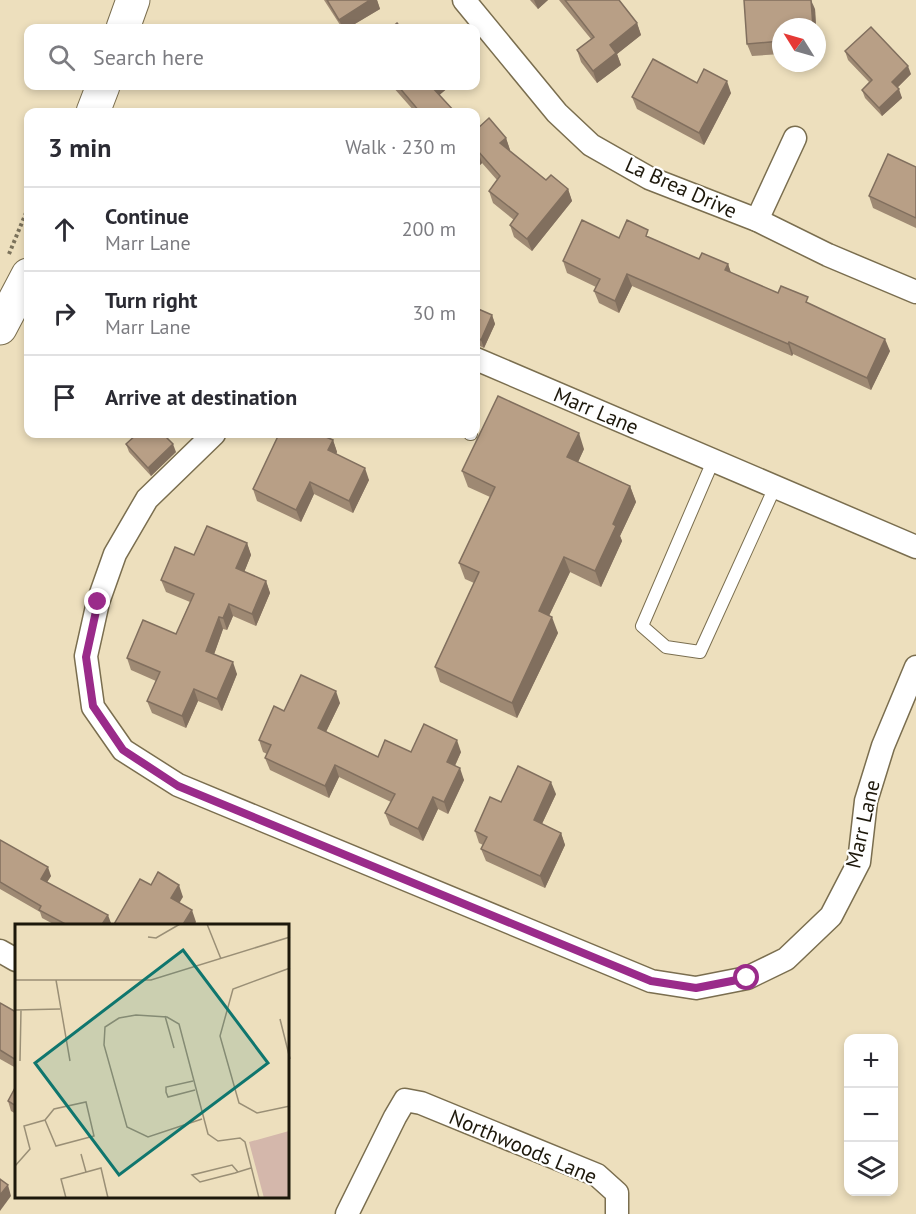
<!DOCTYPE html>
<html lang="en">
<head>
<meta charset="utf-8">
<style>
	:root { --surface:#fff; --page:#f7f7f7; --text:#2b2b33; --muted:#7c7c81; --line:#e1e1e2 }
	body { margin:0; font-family:"PT Sans",sans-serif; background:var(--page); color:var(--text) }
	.controls { position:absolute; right:18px; bottom:18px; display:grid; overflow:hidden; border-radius:12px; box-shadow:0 3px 9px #0003 }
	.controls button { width:54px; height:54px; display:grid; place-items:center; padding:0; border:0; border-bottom:2px solid var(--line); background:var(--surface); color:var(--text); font:30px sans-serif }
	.compass { position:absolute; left:772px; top:18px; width:54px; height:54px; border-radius:50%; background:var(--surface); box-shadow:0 3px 9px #0003; rotate:307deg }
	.stop { position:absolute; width:18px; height:18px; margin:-14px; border:4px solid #9a2b8a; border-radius:50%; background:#fff }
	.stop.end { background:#9a2b8a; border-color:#fff; box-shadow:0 2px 6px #0008 }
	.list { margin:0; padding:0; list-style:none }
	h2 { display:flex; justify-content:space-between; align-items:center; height:78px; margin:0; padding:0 24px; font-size:26px }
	h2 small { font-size:20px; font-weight:400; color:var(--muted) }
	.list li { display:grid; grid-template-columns:39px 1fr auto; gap:18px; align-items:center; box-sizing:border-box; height:84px; padding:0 24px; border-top:2px solid var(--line) }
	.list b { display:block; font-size:22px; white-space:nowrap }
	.list p { margin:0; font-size:20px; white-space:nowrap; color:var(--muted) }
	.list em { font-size:20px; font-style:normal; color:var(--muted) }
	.icon { flex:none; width:33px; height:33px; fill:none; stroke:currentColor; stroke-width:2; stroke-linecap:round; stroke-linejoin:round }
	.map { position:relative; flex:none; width:916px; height:1214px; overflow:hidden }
	.search { position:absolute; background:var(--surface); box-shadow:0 3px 9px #0003; left:24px; top:24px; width:456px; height:66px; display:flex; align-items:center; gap:15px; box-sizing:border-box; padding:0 21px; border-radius:12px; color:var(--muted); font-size:22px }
	.panel { position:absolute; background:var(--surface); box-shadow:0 3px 9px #0003; left:24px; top:108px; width:456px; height:330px; border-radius:12px }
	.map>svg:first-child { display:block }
</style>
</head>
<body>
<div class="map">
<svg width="916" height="1214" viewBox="0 0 916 1214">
	<rect width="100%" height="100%" fill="#eddfbd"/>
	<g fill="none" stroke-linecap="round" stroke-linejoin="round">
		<defs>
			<g id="service">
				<path d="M470 434H471"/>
				<path d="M713 461 642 626 666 647 700 652 775 487"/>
			</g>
			<g id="minor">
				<path d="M464 0 557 113 591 145 649 178 757 220 828 255 916 292"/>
				<path d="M757 220 795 138"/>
				<path d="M476 359 916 547"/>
				<path d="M214 434 147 499 115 554 98 602 86 656 93 707 123 750 178 785 651 981 696 988 747 978 786 959 831 916 859 862 866 801 883 746 916 667"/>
				<path d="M0 951 16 960"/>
				<path d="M347 1214 395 1117 405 1100 421 1103 597 1175 617 1193V1214"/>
			</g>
			<g id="secondary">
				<path d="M123 28 133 0"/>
				<path d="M93 112 103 86"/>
				<path d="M0 328 28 275"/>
			</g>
		</defs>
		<!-- service casing -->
		<use href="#service" stroke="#7a6e4f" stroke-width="14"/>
		<!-- minor casing -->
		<use href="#minor" stroke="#7a6e4f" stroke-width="25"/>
		<!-- secondary casing -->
		<use href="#secondary" stroke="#7a6e4f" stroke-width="35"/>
		<!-- path -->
		<path stroke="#7b725b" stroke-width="4" stroke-dasharray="3 3" stroke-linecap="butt" d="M9 254 28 208"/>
		<!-- service -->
		<use href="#service" stroke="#fff" stroke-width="12"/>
		<!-- minor -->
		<use href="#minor" stroke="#fff" stroke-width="22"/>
		<!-- secondary -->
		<use href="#secondary" stroke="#fff" stroke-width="33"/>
	</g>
	<!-- wall -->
	<g fill="#9e8973">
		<path d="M324 0H377L380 9 348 28H342Z"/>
		<path d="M530 0H548L538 9Z"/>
		<path d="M559 0H619L637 23 641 35 617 54 621 65 597 83 581 62 577 50 591 39Z"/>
		<path d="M815 9 816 27H781V54L752 56 747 44Z"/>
		<path d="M845 51 911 74 897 88 902 98 882 116 865 98 862 90 869 82 848 60Z"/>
		<path d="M697 83 731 93 704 145 637 109 632 97Z"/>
		<path d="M392 86H450L439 95 455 112H415Z"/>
		<path d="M476 130 506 138 510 150 509 151 546 180 568 189 572 201 532 251 514 237 510 225 514 220 493 203 489 191 497 180 482 163 476 169Z"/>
		<path d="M916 167V228L873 208 869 196Z"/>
		<path d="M619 238H651L699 259 728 264 731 273 778 293 810 304 890 351 871 390 793 354 792 356 632 286 619 313 599 303 594 291 596 287 567 273 563 261Z"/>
		<path d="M476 308 492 315 495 324 484 348 476 344Z"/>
		<path d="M292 436 333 440 337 452 336 454 369 480 353 513 314 494 301 522 257 501 253 489Z"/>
		<path d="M126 444 176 452 151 476 129 452Z"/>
		<path d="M584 449 578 462 630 486 636 502 620 536 622 541 601 587 570 572 549 616 558 633 517 718 440 682 435 667 474 583 465 579 459 563 490 497 468 487 462 471Z"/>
		<path d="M247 543 251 555 244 572 266 581 270 593 256 626 233 616 227 630 223 629 214 654 237 674 222 711 198 701 186 728 152 713 147 701 156 681 131 670 127 658 176 634 190 602 166 592 161 580 194 555Z"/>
		<path d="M340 703 326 732 378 757 411 752H461L455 766 464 780 448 814 438 809 423 841 390 825 385 813 391 802 339 777 329 798 270 770 265 758 267 754 263 752 259 740 284 711Z"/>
		<path d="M556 794 542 824 561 833 565 845 545 888 486 861 481 849 483 845 479 843 475 831 501 802Z"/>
		<path d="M0 840 51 876 47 882 111 923 109 926H57L42 918 40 912 0 889Z"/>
		<path d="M0 1003 16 1012V1068L0 1059Z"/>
		<path d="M16 1086V1114L11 1111 8 1101Z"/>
	</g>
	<!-- shaded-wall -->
	<g fill="#816f5e">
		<path d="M370 0H377L380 9 348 28H343L339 20Z"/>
		<path d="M534 0H548L538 9Z"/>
		<path d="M811 0 815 9 816 27H813Z"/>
		<path d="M637 23 641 35 617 54 621 65 597 83 593 71 610 45Z"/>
		<path d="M817 39 819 62 817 57Z"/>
		<path d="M908 66 911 74 895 90 892 82Z"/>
		<path d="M727 81 731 93 704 145 699 133Z"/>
		<path d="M431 86H450L436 98Z"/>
		<path d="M899 89 902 98 882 116 879 108Z"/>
		<path d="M506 138 510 150 504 155 500 143Z"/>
		<path d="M478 151 482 163 476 169V153Z"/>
		<path d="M568 189 572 201 532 251 527 239Z"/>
		<path d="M728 264 732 276 725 270Z"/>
		<path d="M627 274 632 286 619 313 615 301Z"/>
		<path d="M492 315 495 324 484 348 481 340Z"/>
		<path d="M885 339 890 351 871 390 867 378Z"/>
		<path d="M789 342 793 354 792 356 788 344Z"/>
		<path d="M579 433 584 449 573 473 567 457Z"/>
		<path d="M333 440 337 452 332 462 328 450Z"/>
		<path d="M173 444 176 452 151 476 148 468Z"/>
		<path d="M365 468 369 480 353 513 349 501Z"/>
		<path d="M310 482 314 494 301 522 296 510Z"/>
		<path d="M630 486 636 502 620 536 622 541 601 587 595 571 613 524Z"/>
		<path d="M247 543 251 555 241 580 236 568Z"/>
		<path d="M564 557 570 572 544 626 539 611Z"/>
		<path d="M266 581 270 593 256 626 252 614Z"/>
		<path d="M229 604 233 616 227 630 223 618Z"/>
		<path d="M219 617 223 629 211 663 206 651Z"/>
		<path d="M552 617 558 633 517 718 512 703Z"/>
		<path d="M233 662 237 674 222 711 217 699Z"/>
		<path d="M194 689 198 701 186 728 182 716Z"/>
		<path d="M336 691 340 703 322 740 318 728Z"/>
		<path d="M457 740 461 752 451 774 447 762Z"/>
		<path d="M335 765 339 777 329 798 325 786Z"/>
		<path d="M460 768 464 780 448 814 444 802Z"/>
		<path d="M551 782 556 794 538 832 534 820Z"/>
		<path d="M433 797 438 809 423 841 418 829Z"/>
		<path d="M561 833 565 845 545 888 540 876Z"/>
		<path d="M48 867 51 876 44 887 41 879Z"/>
		<path d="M179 885 183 897 175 910 171 898Z"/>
		<path d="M192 910 196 922 194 926H182Z"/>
		<path d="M108 915 111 923 109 926H101Z"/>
		<path d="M8 1185 11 1196 0 1211V1195Z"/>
	</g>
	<!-- building -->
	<g fill="#b89f86" stroke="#816f5e" stroke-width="1.5">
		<path d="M327 0H370L339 20Z"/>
		<path d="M565 0H619L637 23 610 45 616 53 593 71 577 50 594 37Z"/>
		<path d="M744 0H811L813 27H781V41L747 44Z"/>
		<path d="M397 23 401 28H391Z"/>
		<path d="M871 27 908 66 892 82 899 89 879 108 862 90 872 80 845 51Z"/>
		<path d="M653 59 697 83 704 69 727 81 699 133 632 97Z"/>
		<path d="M398 86H431L455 112H420Z"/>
		<path d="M489 118 506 138 500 143 546 180 551 175 568 189 527 239 510 225 518 214 489 191 500 176 478 151 476 153V130Z"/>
		<path d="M888 154 916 167V218L869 196Z"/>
		<path d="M582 220 619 238 627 220 648 230 646 236 699 259 702 253 728 264 725 270 778 293 781 286 808 297 806 302 885 339 867 378 789 342 788 344 627 274 615 301 594 291 600 279 563 261Z"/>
		<path d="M476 308 492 315 481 340 476 337Z"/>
		<path d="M498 396 579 433 567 457 630 486 613 524 616 526 595 571 564 557 539 611 552 617 512 703 435 667 479 572 459 563 495 487 462 471Z"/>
		<path d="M137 434H163L173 444 148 468 126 444Z"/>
		<path d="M279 434H287L292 436 294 434H319L333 440 328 450 365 468 349 501 310 482 296 510 253 489Z"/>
		<path d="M207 526 247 543 236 568 266 581 252 614 229 604 223 618 219 617 206 651 233 662 217 699 194 689 182 716 147 701 160 672 127 658 143 620 176 634 194 594 161 580 175 547 194 555Z"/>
		<path d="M301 675 336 691 318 728 378 757 385 740 411 752 424 724 457 740 447 762 460 768 444 802 433 797 418 829 385 813 395 794 335 765 325 786 265 758 271 745 259 740 274 706 284 711Z"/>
		<path d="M518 766 551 782 534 820 561 833 540 876 481 849 487 837 475 831 490 797 501 802Z"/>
		<path d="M0 840 48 867 41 879 108 915 101 926H69L39 910 41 906 0 882Z"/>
		<path d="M158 872 179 885 171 898 192 910 182 926H145L143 925 142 926H113L140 879 151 885Z"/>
		<path d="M0 1003 16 1012V1060L0 1050Z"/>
		<path d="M16 1086V1106L8 1101Z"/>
		<path d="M0 1179 8 1185 0 1195Z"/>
	</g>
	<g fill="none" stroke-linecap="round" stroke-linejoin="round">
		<!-- route -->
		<path stroke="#9a2b8a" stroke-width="8" d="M98 602 86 657 93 706 123 750 178 786 651 981 696 988 747 978"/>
	</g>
	<g text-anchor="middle" stroke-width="4.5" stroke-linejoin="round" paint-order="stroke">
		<!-- street labels -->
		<g font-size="21" fill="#1d180b" stroke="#fff">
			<text transform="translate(681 188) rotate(24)" y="7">La Brea Drive</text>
			<text transform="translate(596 411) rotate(23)" y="7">Marr Lane</text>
			<text transform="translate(863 824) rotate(-77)" y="7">Marr Lane</text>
			<text transform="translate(523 1147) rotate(23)" y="7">Northwoods Lane</text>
		</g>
	</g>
	<!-- overview -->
	<g transform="translate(15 924)">
		<rect width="274" height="274" fill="#eddfbd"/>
		<path d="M274 207V274H249L234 218Z" fill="#d4b7ab"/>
		<path fill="none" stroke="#9a8f76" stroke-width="1.5" d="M192 0 206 35M133 13 141 14 165 0M275 44 218 65 205 112 224 179 242 189 275 182M0 56H136L275 13M41 56 55 137M0 86 45 85M150 92 159 124M265 95 275 135M5 137 6 86M178 157 151 163V168L153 173 180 166M187 195 133 213 112 203 89 121 90 103 104 94 121 91 152 93 164 100 193 210 203 217 225 214 230 218 244 274M66 230 71 248M0 242 15 225 9 202 30 196 39 185 71 178 79 212 41 222 30 196M223 248 217 241 177 251 185 258 208 252 220 249 223 248 236 244M51 274 46 255 86 244 93 274"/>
		<path fill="#0f766e" fill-opacity="0.15" stroke="#0f766e" stroke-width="3" d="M168 26 253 139 104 251 20 139Z"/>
		<rect width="274" height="274" fill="none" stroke="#1d180b" stroke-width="3"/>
	</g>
</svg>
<div class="controls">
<button>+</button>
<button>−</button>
<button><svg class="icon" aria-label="layers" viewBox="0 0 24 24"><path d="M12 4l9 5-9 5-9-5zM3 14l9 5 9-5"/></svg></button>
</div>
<svg class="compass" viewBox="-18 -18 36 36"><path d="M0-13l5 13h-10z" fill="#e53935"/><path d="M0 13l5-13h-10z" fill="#7c7c81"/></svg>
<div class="stop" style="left:747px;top:978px"></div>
<div class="stop end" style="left:98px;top:602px"></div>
<div class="search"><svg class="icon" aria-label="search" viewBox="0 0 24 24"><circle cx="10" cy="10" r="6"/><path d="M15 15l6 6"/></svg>Search here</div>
<section class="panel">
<h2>3 min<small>Walk · 230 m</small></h2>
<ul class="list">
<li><svg class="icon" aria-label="ahead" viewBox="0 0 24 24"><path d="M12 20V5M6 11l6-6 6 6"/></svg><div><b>Continue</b><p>Marr Lane</p></div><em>200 m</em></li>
<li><svg class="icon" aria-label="right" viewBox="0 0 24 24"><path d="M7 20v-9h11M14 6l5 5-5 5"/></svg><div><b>Turn right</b><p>Marr Lane</p></div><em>30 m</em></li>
<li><svg class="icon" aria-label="arrive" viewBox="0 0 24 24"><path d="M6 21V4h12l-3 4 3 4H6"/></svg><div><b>Arrive at destination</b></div></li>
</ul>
</section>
</div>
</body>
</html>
